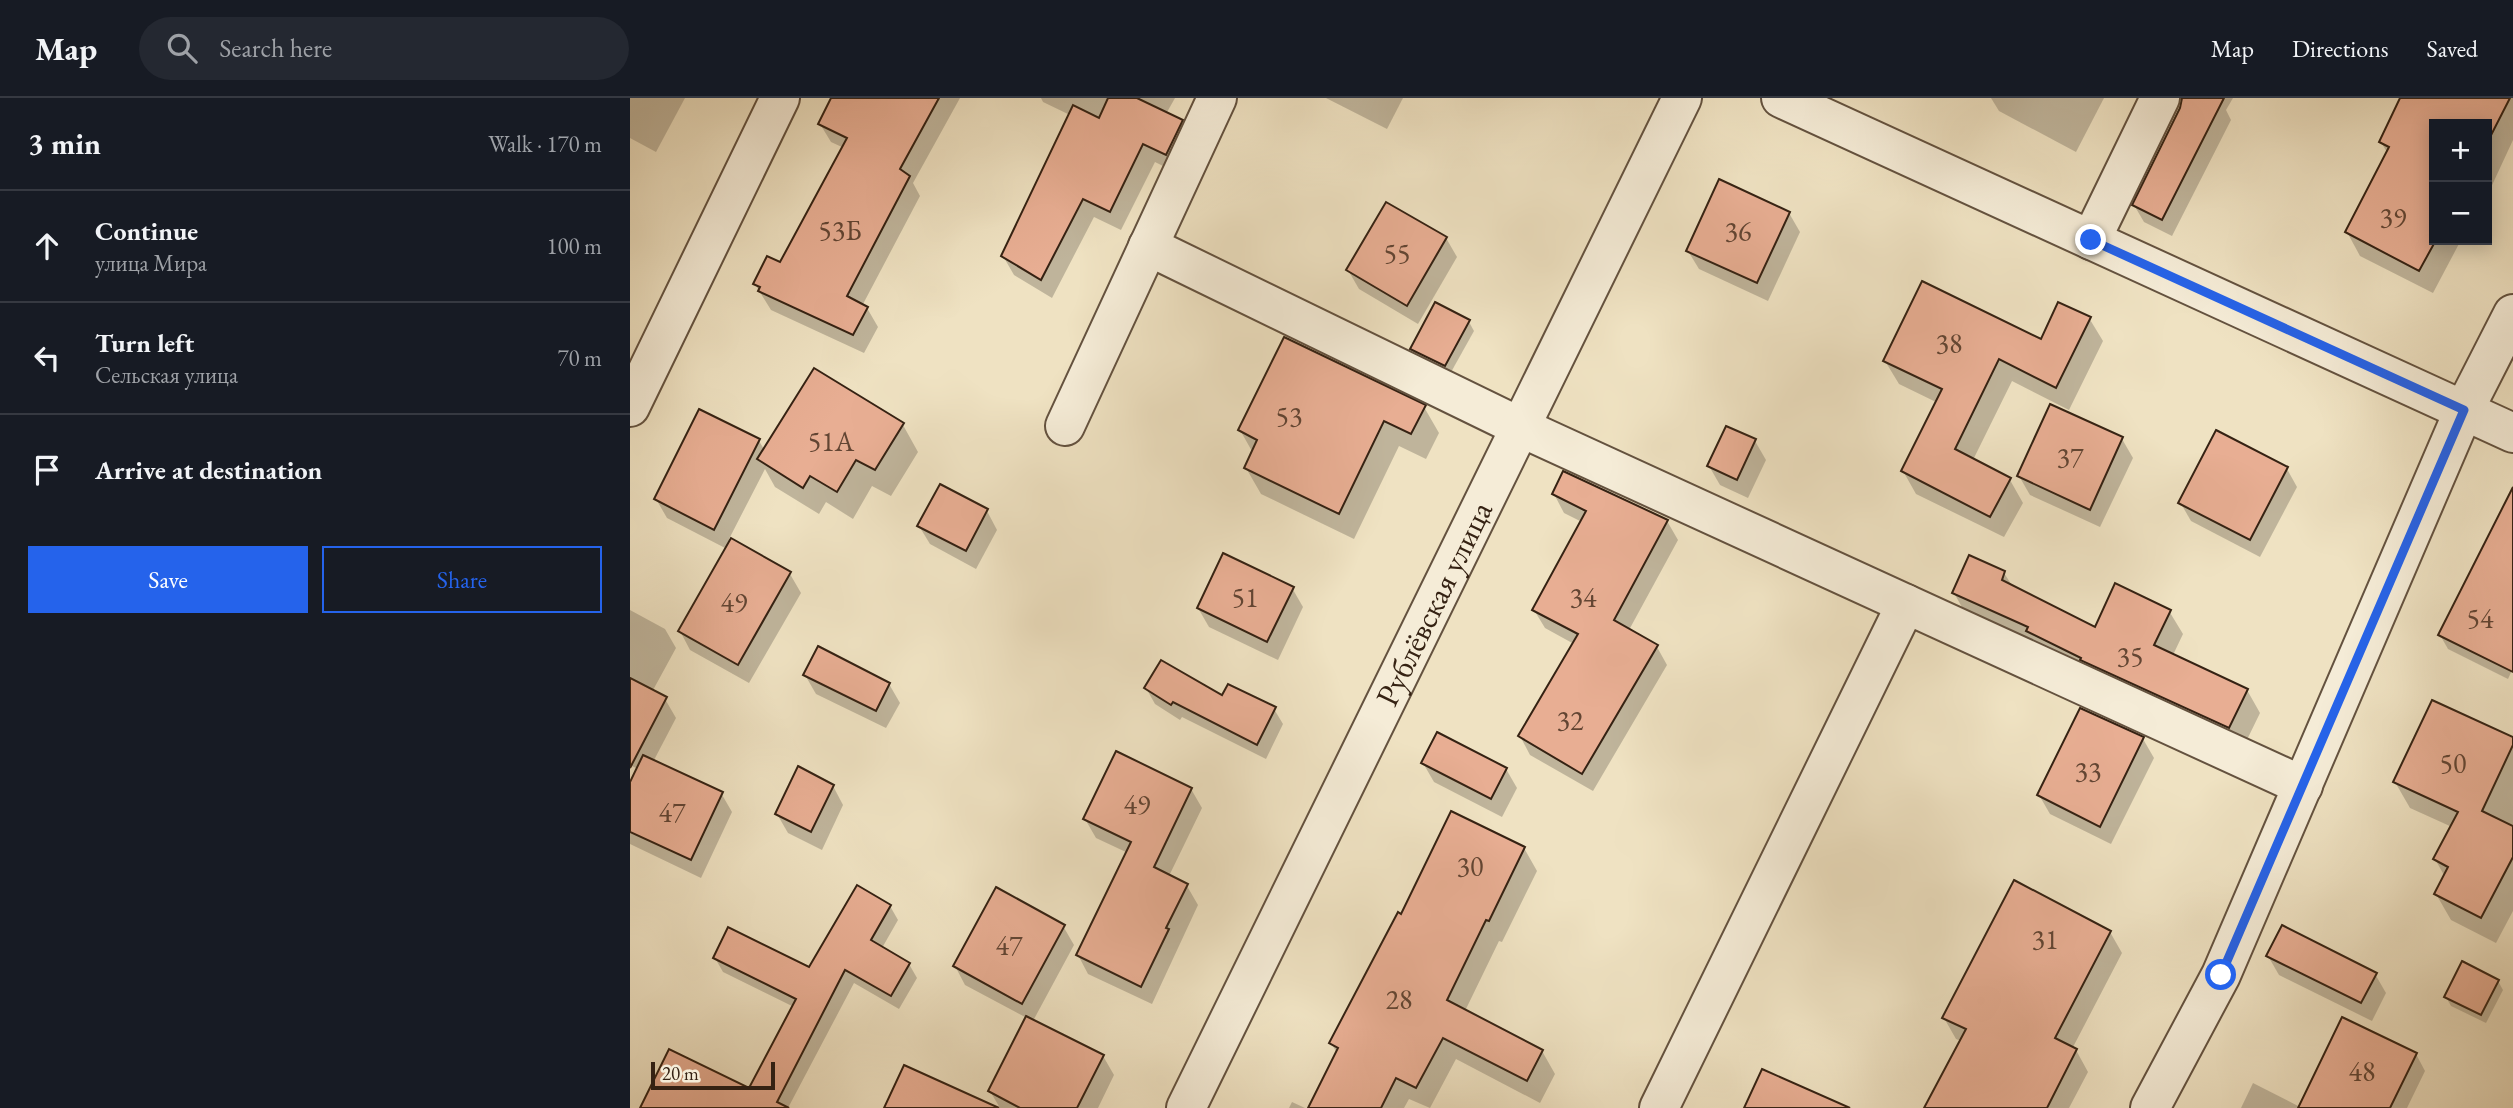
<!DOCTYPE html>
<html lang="en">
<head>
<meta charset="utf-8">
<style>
	:root { --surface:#171b24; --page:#242831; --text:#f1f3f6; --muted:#9ea1a6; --line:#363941; --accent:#2563eb }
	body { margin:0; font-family:"EB Garamond",serif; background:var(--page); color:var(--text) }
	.controls { position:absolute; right:21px; top:21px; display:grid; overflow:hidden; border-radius:0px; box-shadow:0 4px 18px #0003 }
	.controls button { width:63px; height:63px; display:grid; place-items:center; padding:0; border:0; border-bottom:2px solid var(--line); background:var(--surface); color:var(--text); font:35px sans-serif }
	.scale { position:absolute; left:21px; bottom:18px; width:124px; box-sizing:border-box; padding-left:7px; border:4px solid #352213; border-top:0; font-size:19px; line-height:24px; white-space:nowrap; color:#352213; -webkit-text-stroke:5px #f5ecd7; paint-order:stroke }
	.stop { position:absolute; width:21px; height:21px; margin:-16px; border:5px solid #2563eb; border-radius:50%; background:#fff }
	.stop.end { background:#2563eb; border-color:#fff; box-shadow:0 2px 7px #0008 }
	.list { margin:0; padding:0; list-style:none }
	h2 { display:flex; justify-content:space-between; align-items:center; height:91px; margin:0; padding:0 28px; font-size:30px }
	h2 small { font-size:23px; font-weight:400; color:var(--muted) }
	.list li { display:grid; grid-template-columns:46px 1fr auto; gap:21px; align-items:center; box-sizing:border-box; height:112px; padding:0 28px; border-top:2px solid var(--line) }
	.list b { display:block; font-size:26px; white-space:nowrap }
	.list p { margin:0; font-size:23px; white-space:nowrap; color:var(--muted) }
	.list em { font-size:23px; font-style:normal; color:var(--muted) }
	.actions { display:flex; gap:14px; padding:21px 28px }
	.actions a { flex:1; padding:16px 0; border:2px solid var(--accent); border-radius:0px; text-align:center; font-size:24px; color:var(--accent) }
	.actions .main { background:var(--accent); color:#fff }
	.icon { flex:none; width:38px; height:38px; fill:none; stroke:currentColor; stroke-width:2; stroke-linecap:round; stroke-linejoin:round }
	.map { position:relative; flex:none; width:1883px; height:1010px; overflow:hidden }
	header { display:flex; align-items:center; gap:42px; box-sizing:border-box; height:98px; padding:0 35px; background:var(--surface); border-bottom:2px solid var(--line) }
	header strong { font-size:33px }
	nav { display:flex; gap:38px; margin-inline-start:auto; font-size:24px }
	.search { width:490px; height:63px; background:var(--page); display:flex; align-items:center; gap:18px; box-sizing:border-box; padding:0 24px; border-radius:38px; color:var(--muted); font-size:26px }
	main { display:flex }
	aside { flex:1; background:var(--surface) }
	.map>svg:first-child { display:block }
</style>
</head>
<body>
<header>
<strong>Map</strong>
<div class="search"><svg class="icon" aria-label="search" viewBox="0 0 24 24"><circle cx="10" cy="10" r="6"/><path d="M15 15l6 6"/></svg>Search here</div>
<nav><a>Map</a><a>Directions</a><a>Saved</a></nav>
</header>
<main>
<aside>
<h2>3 min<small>Walk · 170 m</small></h2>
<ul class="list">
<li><svg class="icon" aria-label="ahead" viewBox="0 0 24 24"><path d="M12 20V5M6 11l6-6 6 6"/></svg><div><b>Continue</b><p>улица Мира</p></div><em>100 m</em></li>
<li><svg class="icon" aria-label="left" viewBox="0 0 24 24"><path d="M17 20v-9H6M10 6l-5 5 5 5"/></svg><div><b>Turn left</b><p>Сельская улица</p></div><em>70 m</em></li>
<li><svg class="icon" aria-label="arrive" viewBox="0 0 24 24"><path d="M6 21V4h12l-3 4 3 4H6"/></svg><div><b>Arrive at destination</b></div></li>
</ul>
<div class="actions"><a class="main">Save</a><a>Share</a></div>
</aside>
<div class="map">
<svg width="1883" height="1010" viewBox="0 0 1883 1010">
	<rect width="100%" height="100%" fill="#efe2c2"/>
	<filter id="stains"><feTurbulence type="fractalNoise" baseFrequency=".00286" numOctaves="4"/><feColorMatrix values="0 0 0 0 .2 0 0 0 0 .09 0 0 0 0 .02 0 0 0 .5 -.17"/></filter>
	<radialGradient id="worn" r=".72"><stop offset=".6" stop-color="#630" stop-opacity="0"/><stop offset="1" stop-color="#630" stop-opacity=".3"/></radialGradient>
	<!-- shadow -->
	<g fill="#0003">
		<path d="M0 0H55L26 54 0 40Z"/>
		<path d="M203 0H330L283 85 290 98 232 208 237 210 248 229 234 255 141 212 125 186 151 167 214 50 201 44 190 26Z"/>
		<path d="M411 0H545L536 16 551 24 562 43 547 75 525 64 491 132 464 119 422 200 384 177 373 158 440 17 413 4Z"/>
		<path d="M696 0H773L757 31Z"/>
		<path d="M1361 0H1474L1446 54 1369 13Z"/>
		<path d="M1553 0H1603L1596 12 1601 22 1542 138 1514 124 1504 107 1551 10Z"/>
		<path d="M1772 0H1883V42L1857 98V26H1804V142H1831L1803 195 1730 158 1717 134 1758 56 1751 44Z"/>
		<path d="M1159 115 1170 134 1138 203 1069 171 1058 153Z"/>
		<path d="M816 140 827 159 788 226 729 191 718 172Z"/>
		<path d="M805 206 839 224 844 233 820 276 787 260 782 251Z"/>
		<path d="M1459 220 1473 243 1439 312 1382 283 1343 362 1380 382 1393 405 1374 439 1286 396 1273 373 1308 305 1269 286 1255 263 1411 243Z"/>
		<path d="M794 309 809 335 796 361 769 348 724 441 631 396 616 370 623 355 610 332Z"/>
		<path d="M273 327 288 354 261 398 242 388 223 421 196 404 189 416 145 389 135 371 99 441 160 476 171 495 119 585 60 552 50 533 97 451 37 420 26 401 129 343 135 353Z"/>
		<path d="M1492 341 1503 360 1470 429 1400 397 1389 378Z"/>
		<path d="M1125 343 1136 362 1118 400 1090 387 1079 368Z"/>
		<path d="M1657 371 1667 389 1630 459 1561 423 1550 404Z"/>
		<path d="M924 396 1037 423 1048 442 999 532 1027 549 1037 567 963 693 900 657 890 638 944 546 915 530 904 512 952 424 934 415Z"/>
		<path d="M357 413 367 432 346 471 300 446 289 428Z"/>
		<path d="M1883 425V570L1878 581 1818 551 1810 537Z"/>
		<path d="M1374 475 1383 489 1466 531 1539 513 1553 536 1543 557 1617 592 1630 615 1612 652 1337 518 1324 495Z"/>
		<path d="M662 490 673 509 648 562 579 529 568 510Z"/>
		<path d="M0 512 35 531 46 550 22 594 35 601 46 620 23 664 91 695 102 714 71 780 0 746V688L8 671 0 667Z"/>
		<path d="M175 577 259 586 270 605 256 630 186 596Z"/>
		<path d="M516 590 593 600 644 611 653 626 636 661 552 619 550 622 525 606Z"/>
		<path d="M1450 612 1513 641 1524 660 1481 746 1420 716 1409 697Z"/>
		<path d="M1883 641V813L1866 845 1821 822 1806 796 1815 779 1805 761 1822 729 1780 710 1765 684Z"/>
		<path d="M793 665 876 671 887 690 872 719 804 684Z"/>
		<path d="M203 688 213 707 192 752 158 735 147 716Z"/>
		<path d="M561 691 572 710 539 778 557 788 568 807 522 906 458 876 448 857 498 755 466 740 455 721Z"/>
		<path d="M894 750 907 773 872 844 869 843 835 913 912 953 925 976 910 1005 826 961 800 1010 779 1001 774 1010H680L707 955 701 945 772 818Z"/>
		<path d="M260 808 268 822 252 850 279 866 287 880 269 911 224 885 158 1010H12L119 992 164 909 93 874 85 860 180 871Z"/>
		<path d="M433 828 444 847 403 923 473 958 484 977 468 1010H370L360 993 397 920 335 887 325 868Z"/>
		<path d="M1480 834 1492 855 1442 951 1446 952 1458 974 1439 1010H1296L1331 943 1326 941 1314 920Z"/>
		<path d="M1638 858 1745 876 1756 895 1742 923 1649 877Z"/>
		<path d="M1868 883 1873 892 1856 925 1821 908 1816 899Z"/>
		<path d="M1786 956 1795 973 1777 1010H1611L1623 985 1670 1009Z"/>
		<path d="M662 1004 675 1010H659Z"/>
	</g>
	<!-- building -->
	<g fill="#e8ae93" stroke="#352213" stroke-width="2">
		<path d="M201 0H309L270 71 280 78 217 198 238 209 223 237 128 193 130 189 123 186 137 158 150 164 217 40 188 26Z"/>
		<path d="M478 0H507L553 22 536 57 513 46 480 114 453 101 411 182 371 158 443 7 469 20Z"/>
		<path d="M1552 0H1594L1532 122 1502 107 1550 10Z"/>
		<path d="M1770 0H1880L1857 45V26H1804L1806 142 1789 173 1715 134 1759 49 1749 44Z"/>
		<path d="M1089 81 1160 114 1127 185 1056 153Z"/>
		<path d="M756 104 817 139 777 208 716 172Z"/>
		<path d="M1292 183 1411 241 1428 204 1461 219 1426 290 1369 261 1325 351 1381 380 1360 419 1271 373 1312 291 1253 263Z"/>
		<path d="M805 204 840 222 815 268 780 251Z"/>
		<path d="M654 239 796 307 781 336 754 323 709 416 614 370 627 342 608 332Z"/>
		<path d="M184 270 274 325 245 372 226 362 207 394 180 378 173 390 127 361Z"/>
		<path d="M1420 306 1493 339 1460 412 1387 378Z"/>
		<path d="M69 311 130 341 84 432 24 401Z"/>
		<path d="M1096 328 1126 341 1107 382 1077 368Z"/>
		<path d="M1586 332 1658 369 1620 442 1548 405Z"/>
		<path d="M933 373 1038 422 984 522 1028 547 952 676 888 638 948 536 902 512 956 413 922 396Z"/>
		<path d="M310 386 358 411 336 453 287 428Z"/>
		<path d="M1883 389V574L1808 537Z"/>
		<path d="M101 440 161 474 108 567 48 533Z"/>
		<path d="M593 455 664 489 637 544 567 510Z"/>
		<path d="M1339 457 1375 473 1372 482 1465 529 1485 485 1541 512 1524 547 1618 591 1599 630 1450 562 1451 560 1396 533 1398 529 1322 495Z"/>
		<path d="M188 548 260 585 246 613 173 577Z"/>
		<path d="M531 562 592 597 598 586 646 609 627 647 543 604 541 607 514 590Z"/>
		<path d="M0 580 37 599 0 670Z"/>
		<path d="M1802 602 1883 639V647L1852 713 1883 728V759L1851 820 1804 796 1818 769 1803 761 1828 714 1763 684Z"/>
		<path d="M1450 610 1514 639 1470 729 1407 697Z"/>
		<path d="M807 634 877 670 861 701 791 665Z"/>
		<path d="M486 653 562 690 524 769 558 786 536 830 539 831 511 889 446 857 501 744 453 721Z"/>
		<path d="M13 657 93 694 61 762 0 734V684Z"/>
		<path d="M168 668 204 687 181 734 145 716Z"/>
		<path d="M821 713 895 749 859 823 856 822 817 902 913 952 897 983 813 940 786 990 766 980 751 1010H678L708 950 699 945 768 814 771 816Z"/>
		<path d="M1384 782 1481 833 1425 940 1447 951 1417 1010H1294L1336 931 1312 920Z"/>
		<path d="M227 787 261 807 241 842 280 865 261 898 215 872 147 1004 159 1010H10L39 951 119 990 166 901 83 860 98 829 179 869Z"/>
		<path d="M366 789 435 827 392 906 323 868Z"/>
		<path d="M1652 827 1747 875 1731 905 1636 858Z"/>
		<path d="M1832 863 1869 882 1851 917 1814 899Z"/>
		<path d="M396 918 474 957 447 1010H390L358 993Z"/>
		<path d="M1712 919 1787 955 1760 1010H1668Z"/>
		<path d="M274 967 369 1010H254Z"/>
		<path d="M1132 971 1220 1010H1114Z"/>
	</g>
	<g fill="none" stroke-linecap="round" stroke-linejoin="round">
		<defs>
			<g id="minor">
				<path d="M1151 0 1883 335"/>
				<path d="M1461 142 1530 0"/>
				<path d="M518 148 890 329 1673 688"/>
				<path d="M0 309 150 0"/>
				<path d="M435 328 587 0"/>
				<path id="s1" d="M556 1010 1052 0"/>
				<path d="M1029 1010 1276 506"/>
				<path d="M1520 1010 1591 877 1834 312 1883 216"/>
			</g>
		</defs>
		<!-- minor casing -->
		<use href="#minor" stroke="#64523f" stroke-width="42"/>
		<!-- minor -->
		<use href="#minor" stroke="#f5ecd7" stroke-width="38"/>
	</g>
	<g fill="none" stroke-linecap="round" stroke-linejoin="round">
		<!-- route -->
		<path stroke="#2563eb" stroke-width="9" d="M1461 142 1834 312 1591 877"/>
	</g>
	<g text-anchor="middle" stroke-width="5" stroke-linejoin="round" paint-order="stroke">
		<!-- number labels -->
		<g font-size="28" fill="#624533">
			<text x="1763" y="129">39</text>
			<text x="210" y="142">53Б</text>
			<text x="1108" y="143">36</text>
			<text x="767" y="165">55</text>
			<text x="1319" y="255">38</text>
			<text x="659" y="328">53</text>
			<text x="201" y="353">51А</text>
			<text x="1440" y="369">37</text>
			<text x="615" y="509">51</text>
			<text x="953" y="509">34</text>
			<text x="104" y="514">49</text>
			<text x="1850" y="530">54</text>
			<text x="1500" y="568">35</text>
			<text x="940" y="632">32</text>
			<text x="1823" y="675">50</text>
			<text x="1458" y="683">33</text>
			<text x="507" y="716">49</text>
			<text x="42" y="724">47</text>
			<text x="840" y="778">30</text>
			<text x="1415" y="851">31</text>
			<text x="379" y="857">47</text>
			<text x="769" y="911">28</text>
			<text x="1732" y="983">48</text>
		</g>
		<!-- street labels -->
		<g font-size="32" fill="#352213" stroke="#f5ecd7">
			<text dy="11" stroke="none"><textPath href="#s1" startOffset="562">Рублёвская улица</textPath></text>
		</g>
	</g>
	<rect width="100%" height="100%" filter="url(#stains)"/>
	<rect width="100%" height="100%" fill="url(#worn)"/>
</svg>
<div class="controls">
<button>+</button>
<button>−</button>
</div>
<div class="scale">20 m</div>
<div class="stop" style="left:1591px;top:877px"></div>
<div class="stop end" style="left:1461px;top:142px"></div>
</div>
</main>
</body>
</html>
